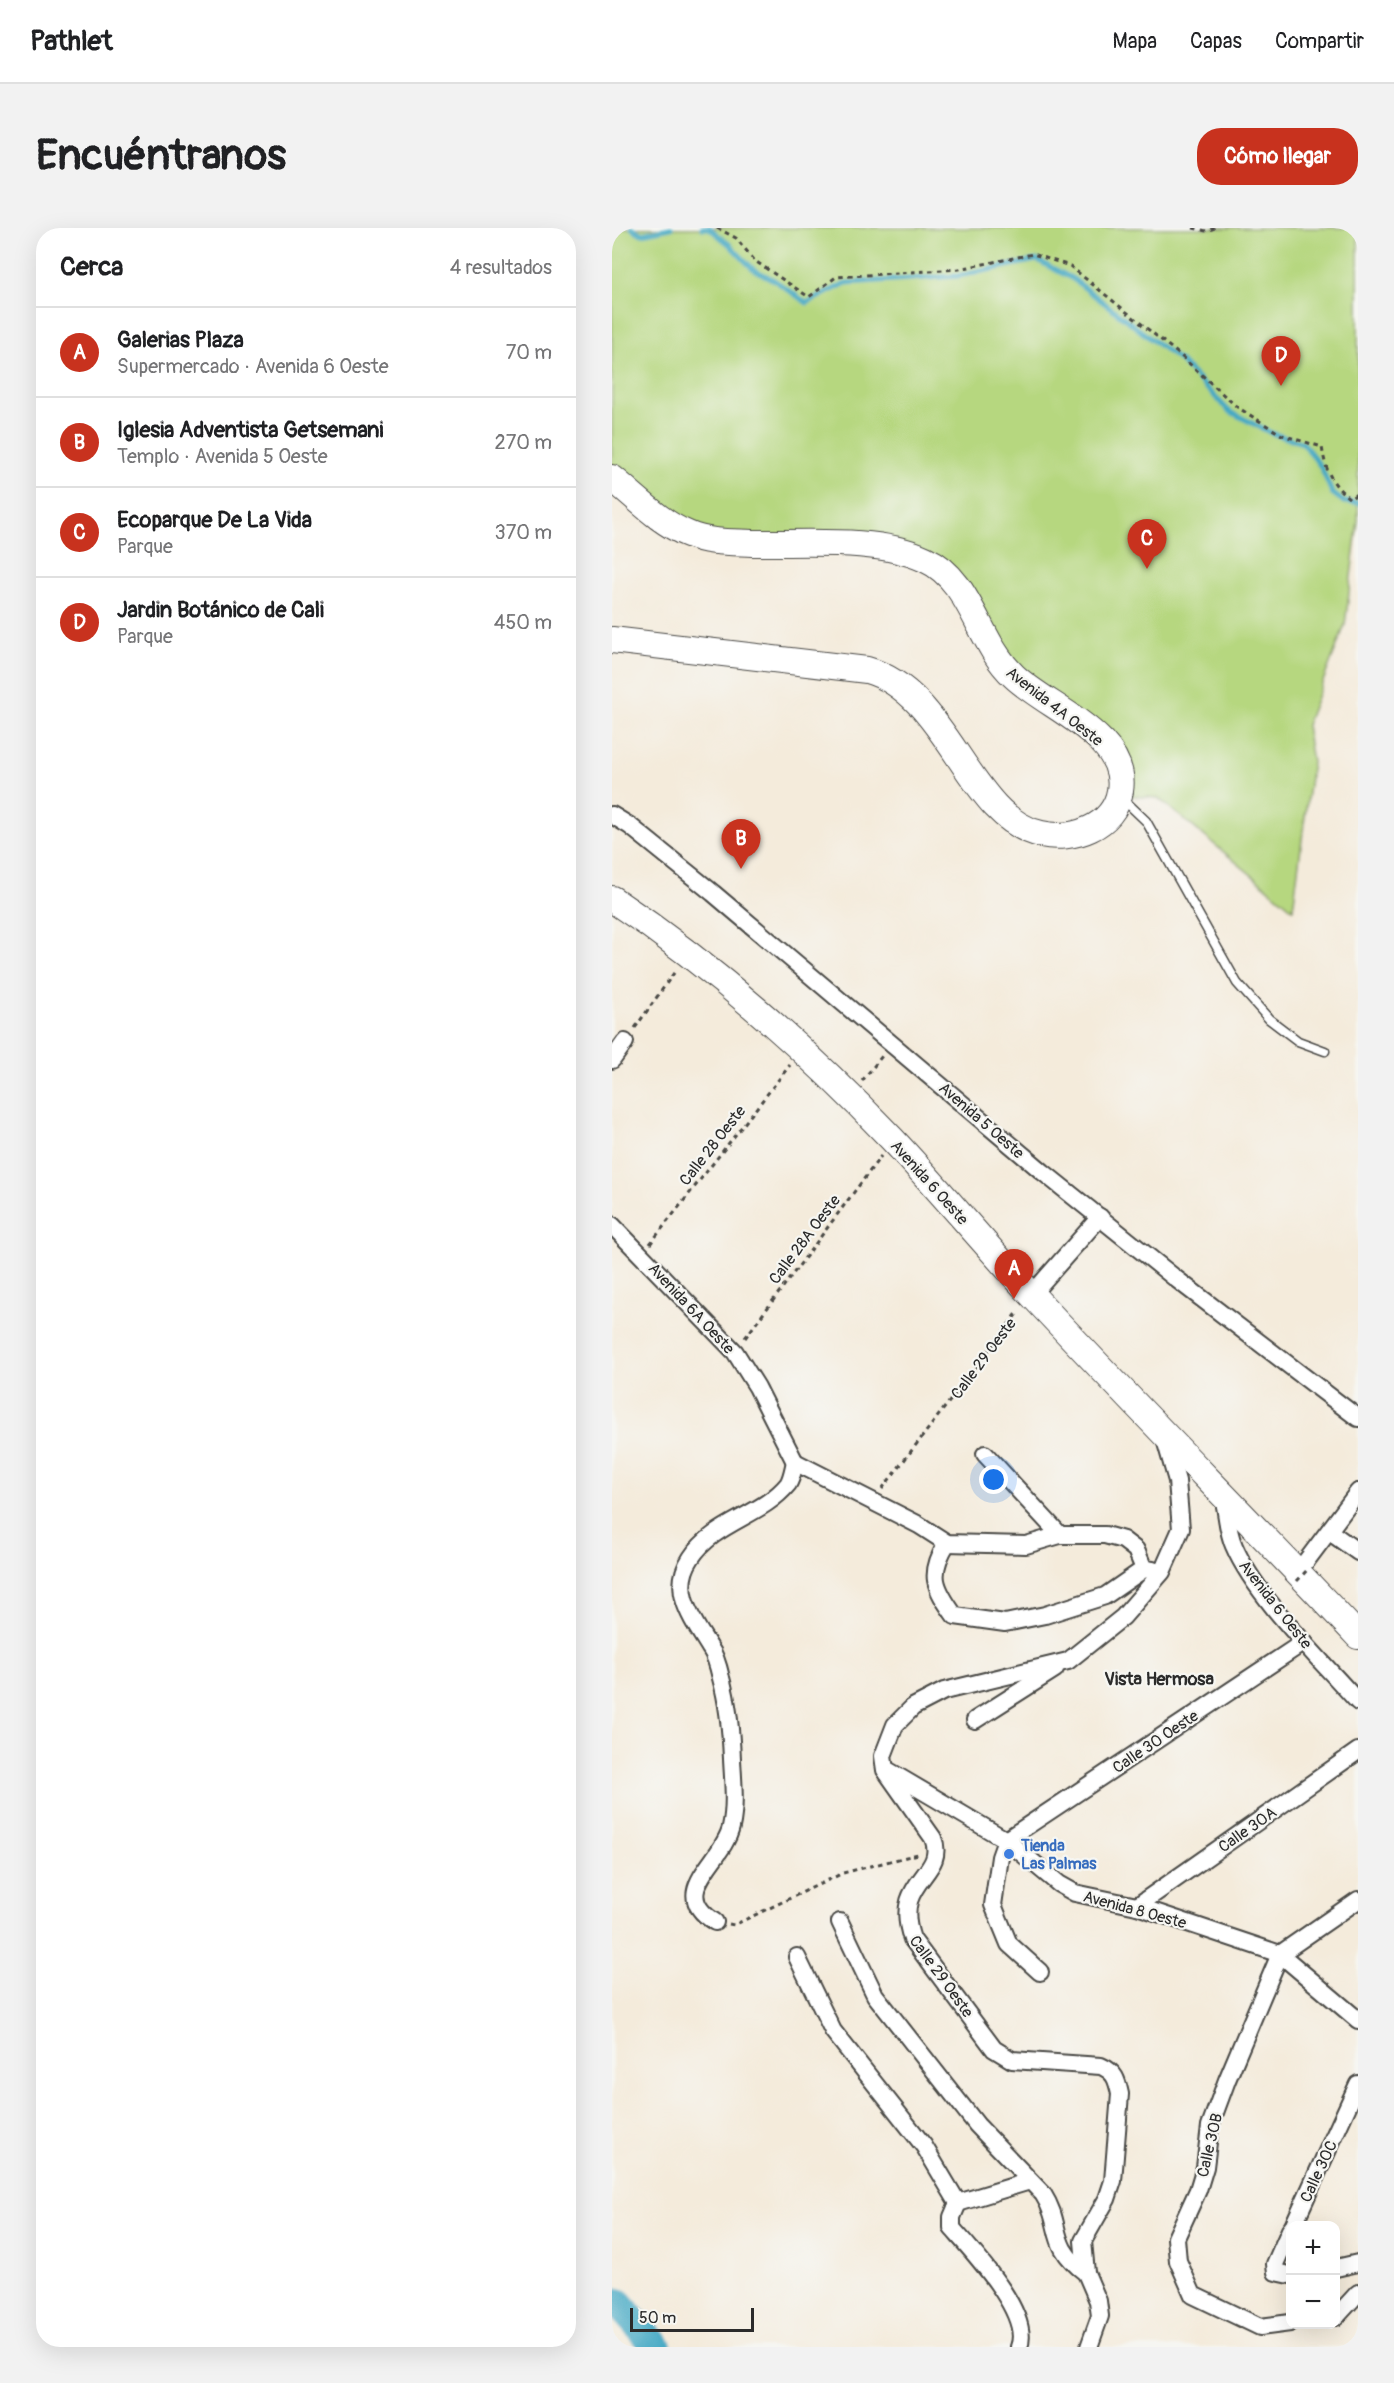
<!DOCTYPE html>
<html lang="es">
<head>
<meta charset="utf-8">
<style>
	:root { --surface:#fff; --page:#f2f2f2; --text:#202124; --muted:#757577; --line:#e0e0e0; --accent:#c8321e }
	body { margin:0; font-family:Pangolin,sans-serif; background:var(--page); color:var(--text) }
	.controls { position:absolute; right:18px; bottom:18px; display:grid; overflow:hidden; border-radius:12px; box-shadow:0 6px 24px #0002 }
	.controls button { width:54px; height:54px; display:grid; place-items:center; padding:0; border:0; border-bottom:2px solid var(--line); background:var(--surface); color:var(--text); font:30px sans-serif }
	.scale { position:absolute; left:18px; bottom:15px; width:124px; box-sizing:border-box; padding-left:6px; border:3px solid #2b2b2b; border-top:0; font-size:16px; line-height:21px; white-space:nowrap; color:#2b2b2b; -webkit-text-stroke:4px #f6f6f2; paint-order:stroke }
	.you { position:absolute; left:382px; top:1252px; width:21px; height:21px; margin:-15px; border:4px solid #fff; border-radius:50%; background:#1a73e8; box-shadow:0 0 0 9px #1a73e833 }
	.badge { display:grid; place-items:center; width:39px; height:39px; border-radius:50%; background:var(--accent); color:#fff; font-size:20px; font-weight:700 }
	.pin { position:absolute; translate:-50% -50px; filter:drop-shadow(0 2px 3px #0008) }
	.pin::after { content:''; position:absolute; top:32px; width:21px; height:18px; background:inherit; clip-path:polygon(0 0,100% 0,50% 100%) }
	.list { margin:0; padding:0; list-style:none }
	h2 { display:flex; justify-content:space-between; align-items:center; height:78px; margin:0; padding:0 24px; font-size:26px }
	h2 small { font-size:20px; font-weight:400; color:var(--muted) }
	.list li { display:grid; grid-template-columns:39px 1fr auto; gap:18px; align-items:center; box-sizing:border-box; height:90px; padding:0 24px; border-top:2px solid var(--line) }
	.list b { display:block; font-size:22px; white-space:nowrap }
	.list p { margin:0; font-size:20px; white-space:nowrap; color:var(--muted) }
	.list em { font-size:20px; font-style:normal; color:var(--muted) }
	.map { position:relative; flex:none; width:746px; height:2119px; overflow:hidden; border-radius:24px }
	header { display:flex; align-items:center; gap:36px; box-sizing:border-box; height:84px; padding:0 30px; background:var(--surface); border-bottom:2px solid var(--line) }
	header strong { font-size:28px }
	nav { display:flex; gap:33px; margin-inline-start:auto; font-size:21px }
	.intro { display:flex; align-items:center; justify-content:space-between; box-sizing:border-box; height:144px; padding:0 36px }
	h1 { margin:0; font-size:42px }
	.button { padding:15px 27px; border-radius:24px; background:var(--accent); color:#fff; font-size:21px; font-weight:700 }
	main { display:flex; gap:36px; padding:0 36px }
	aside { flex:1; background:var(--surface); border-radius:24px; box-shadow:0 6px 24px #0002 }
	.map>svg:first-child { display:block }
</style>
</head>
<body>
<header>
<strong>Pathlet</strong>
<nav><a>Mapa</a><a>Capas</a><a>Compartir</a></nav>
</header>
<div class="intro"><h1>Encuéntranos</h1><a class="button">Cómo llegar</a></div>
<main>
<aside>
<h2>Cerca<small>4 resultados</small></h2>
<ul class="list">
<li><span class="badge">A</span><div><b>Galerias Plaza</b><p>Supermercado · Avenida 6 Oeste</p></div><em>70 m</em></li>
<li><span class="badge">B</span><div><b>Iglesia Adventista Getsemani</b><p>Templo · Avenida 5 Oeste</p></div><em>270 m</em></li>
<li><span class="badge">C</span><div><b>Ecoparque De La Vida</b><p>Parque</p></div><em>370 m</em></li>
<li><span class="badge">D</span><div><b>Jardin Botánico de Cali</b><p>Parque</p></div><em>450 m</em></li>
</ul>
</aside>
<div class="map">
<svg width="746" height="2119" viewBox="0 0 746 2119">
	<rect width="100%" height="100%" fill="#f6f6f2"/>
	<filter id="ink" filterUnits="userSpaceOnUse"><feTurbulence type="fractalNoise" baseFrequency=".0167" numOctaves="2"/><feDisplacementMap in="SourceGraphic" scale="12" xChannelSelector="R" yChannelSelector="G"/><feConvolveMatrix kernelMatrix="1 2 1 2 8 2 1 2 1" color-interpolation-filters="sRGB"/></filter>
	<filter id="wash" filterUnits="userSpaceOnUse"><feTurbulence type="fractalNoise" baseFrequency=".008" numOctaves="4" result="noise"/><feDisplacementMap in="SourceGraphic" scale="24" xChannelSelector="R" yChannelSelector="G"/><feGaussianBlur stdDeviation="1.35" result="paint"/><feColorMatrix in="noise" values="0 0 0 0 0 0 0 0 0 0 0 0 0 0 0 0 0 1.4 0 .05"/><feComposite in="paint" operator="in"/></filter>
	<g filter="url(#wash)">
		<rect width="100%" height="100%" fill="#f4ebdb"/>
		<!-- green -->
		<path fill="#b6d77f" stroke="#708155" stroke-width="1.5" d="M0 0H746V292L733 397 694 497 700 534 681 681 546 570 507 567 508 546 442 478 315 331 97 312 0 250Z"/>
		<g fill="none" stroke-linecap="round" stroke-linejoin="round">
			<!-- stream -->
			<g stroke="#44a9c4" stroke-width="5">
				<path d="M20 0 30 6 59 0"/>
				<path d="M90 0H97L117 16 141 41 162 52 195 75 234 55 346 48 425 32 461 51 568 133 617 183 659 205 691 215 709 239 720 265 732 274 746 275"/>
			</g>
			<!-- river -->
			<path stroke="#44a9c4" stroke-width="30" d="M0 2074 6 2075 45 2119"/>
		</g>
	</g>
	<g filter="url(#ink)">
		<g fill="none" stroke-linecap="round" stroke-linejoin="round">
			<defs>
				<path id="lane" d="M510 570 534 593 625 755 657 791 686 813 713 823"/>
				<g id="street">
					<path d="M0 587 18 598 101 665 431 944 563 1050 746 1190"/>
					<path d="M0 832 13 814"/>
					<path d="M0 997 123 1124 145 1159 183 1234"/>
					<path d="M420 1066 488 989"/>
					<path d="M373 1226 448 1307"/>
					<path d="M183 1234 307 1297 335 1315 414 1317 448 1307H493L511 1312 524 1322 532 1341"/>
					<path d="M611 1268C615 1284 615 1303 622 1318 643 1368 709 1432 746 1474"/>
					<path d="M718 1304 746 1324"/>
					<path d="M335 1315C316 1346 322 1359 343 1388L393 1395 433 1387 493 1368 532 1341 541 1342"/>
					<path d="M686 1344 746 1264"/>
					<path d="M363 1492 443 1441"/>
					<path d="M277 1543 394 1612 447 1656 463 1665 525 1678 668 1726 746 1792"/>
					<path d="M525 1678 746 1523"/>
					<path d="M103 1694C54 1664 111 1634 119 1599 124 1577 121 1553 120 1531 119 1505 116 1475 109 1450 107 1441 104 1428 98 1420 81 1392 57 1363 79 1330 102 1294 150 1288 176 1256 180 1250 181 1241 183 1234"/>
					<path d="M228 1694 263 1767 365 1897 431 1966C452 1999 435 2016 474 2045"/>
					<path d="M185 1729 221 1803 312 1918 346 1975 340 1989V2000C360 2023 420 2086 407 2119"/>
					<path d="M428 1744 397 1716 381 1677 388 1629 394 1612 692 1414"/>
					<path d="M346 1975 418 1953"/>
					<path d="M681 1998 746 1856"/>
					<path d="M678 2002 663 2036 664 2044 678 2047"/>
					<path d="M724 2040 746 2035"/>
					<path d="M724 2089 746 2065"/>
					<path d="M678 2095 648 2099 581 2067 566 2033 564 2010 586 1962 593 1939 598 1898 615 1852 668 1726 746 1672"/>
					<path d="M477 2119 488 2088 486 2073 474 2045 471 2013 495 1971 501 1953 508 1866C505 1852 503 1844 489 1838L400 1832 382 1821 300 1711C279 1651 336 1648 321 1610L273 1542 271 1528 283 1497 301 1479 332 1463 456 1433 511 1389 550 1344 569 1301 565 1253 552 1208"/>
				</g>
				<g id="primary">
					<path d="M0 250C24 269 48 295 76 306 96 315 119 314 140 315 192 316 266 309 313 331 360 352 365 414 402 448 435 480 517 508 508 563 502 599 461 613 429 606 356 590 337 465 255 442L0 412"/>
					<path d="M0 671C102 739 195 822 280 911 328 962 373 1017 421 1068 528 1183 639 1294 746 1408"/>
				</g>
			</defs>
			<!-- lane casing -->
			<use href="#lane" stroke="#494845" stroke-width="11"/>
			<!-- street casing -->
			<use href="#street" stroke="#494845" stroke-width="20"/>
			<!-- primary casing -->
			<use href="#primary" stroke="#494845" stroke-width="28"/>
			<!-- path -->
			<g stroke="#494845" stroke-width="3" stroke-dasharray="4.5 4.5" stroke-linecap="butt">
				<path d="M105 0 124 10 143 33 197 69 224 49 347 41 421 26 458 38 569 128 625 179 670 207 710 219C714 244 719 255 738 271L746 265"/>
				<path d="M581 0 594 3 603 0"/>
				<path d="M23 800 64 742"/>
				<path d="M250 853 270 828"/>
				<path d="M38 1016 178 837"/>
				<path d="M133 1110 269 928"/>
				<path d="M270 1261 407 1083"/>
				<path d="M117 1696 122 1697 231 1645 306 1626"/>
			</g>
			<!-- lane -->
			<use href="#lane" stroke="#fff" stroke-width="8"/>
			<!-- street -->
			<use href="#street" stroke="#fff" stroke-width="16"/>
			<!-- primary -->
			<use href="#primary" stroke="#fff" stroke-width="26"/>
			<!-- path-bridge -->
			<path stroke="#494845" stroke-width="3" stroke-dasharray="4.5 4.5" stroke-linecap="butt" d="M685 1353 697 1340"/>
		</g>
	</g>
	<!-- markers -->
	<circle fill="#3f7fe0" stroke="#f6f6f2" stroke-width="2" cx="397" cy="1626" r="6"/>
	<g text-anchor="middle" stroke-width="4.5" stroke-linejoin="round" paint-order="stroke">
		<!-- street labels -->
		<g font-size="16" fill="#2b2b2b" stroke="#f6f6f2">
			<text transform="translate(443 478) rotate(38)" y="6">Avenida 4A Oeste</text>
			<text transform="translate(370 892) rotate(41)" y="6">Avenida 5 Oeste</text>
			<text transform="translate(100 917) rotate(-52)" y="6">Calle 28 Oeste</text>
			<text transform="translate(318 954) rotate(48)" y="6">Avenida 6 Oeste</text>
			<text transform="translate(192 1011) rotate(-53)" y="6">Calle 28A Oeste</text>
			<text transform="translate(80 1080) rotate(47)" y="6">Avenida 6A Oeste</text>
			<text transform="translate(371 1130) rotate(-53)" y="6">Calle 29 Oeste</text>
			<text transform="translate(664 1376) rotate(52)" y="6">Avenida 6 Oeste</text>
			<text transform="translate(543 1513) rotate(-34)" y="6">Calle 30 Oeste</text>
			<text transform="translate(635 1601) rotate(-35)" y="6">Calle 30A</text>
			<text transform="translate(523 1681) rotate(15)" y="6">Avenida 8 Oeste</text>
			<text transform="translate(330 1748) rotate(54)" y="6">Calle 29 Oeste</text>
			<text transform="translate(597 1917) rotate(-77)" y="6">Calle 30B</text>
			<text transform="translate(706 1943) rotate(-65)" y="6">Calle 30C</text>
		</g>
		<!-- shop labels -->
		<g font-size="16" font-weight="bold" fill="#366cbe" stroke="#f6f6f2" text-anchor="start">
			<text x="409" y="1623">Tienda<tspan x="409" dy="18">Las Palmas</tspan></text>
		</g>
		<!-- neighbourhood labels -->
		<g font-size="18" font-weight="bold" fill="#2b2b2b" stroke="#f6f6f2">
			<text x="547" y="1457">Vista Hermosa</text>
		</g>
	</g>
</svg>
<div class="controls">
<button>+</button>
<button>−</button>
</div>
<div class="scale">50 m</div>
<div class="you"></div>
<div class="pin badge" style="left:402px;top:1071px">A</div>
<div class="pin badge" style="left:129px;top:641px">B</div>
<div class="pin badge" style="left:535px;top:341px">C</div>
<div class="pin badge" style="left:669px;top:158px">D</div>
</div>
</main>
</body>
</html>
